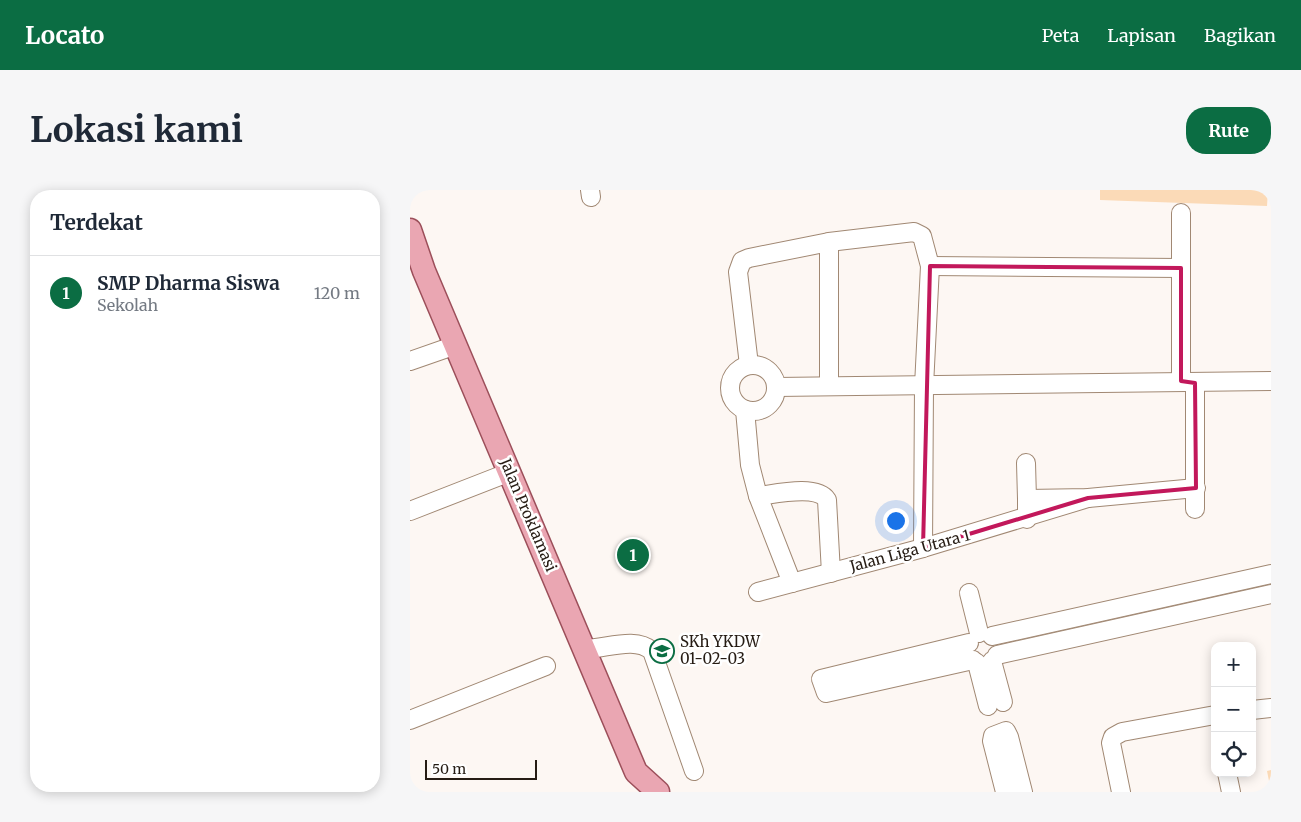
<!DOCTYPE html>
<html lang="id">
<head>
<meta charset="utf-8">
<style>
	:root { --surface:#fff; --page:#f6f6f7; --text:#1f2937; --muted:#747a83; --line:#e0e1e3; --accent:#0b6d43 }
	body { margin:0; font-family:Merriweather,serif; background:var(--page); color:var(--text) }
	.controls { position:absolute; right:15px; bottom:15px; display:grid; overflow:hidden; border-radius:10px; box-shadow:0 2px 12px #0003 }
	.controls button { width:45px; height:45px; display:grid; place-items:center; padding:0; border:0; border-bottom:1px solid var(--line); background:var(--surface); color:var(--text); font:25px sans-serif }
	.scale { position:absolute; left:15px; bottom:12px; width:112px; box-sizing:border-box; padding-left:5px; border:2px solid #261c14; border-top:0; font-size:14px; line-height:18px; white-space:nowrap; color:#261c14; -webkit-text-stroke:4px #fff; paint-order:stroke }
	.you { position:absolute; left:485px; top:330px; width:18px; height:18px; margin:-12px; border:4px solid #fff; border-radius:50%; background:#1a73e8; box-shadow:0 0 0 8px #1a73e833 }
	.badge { display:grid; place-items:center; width:32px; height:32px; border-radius:50%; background:var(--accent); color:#fff; font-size:16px; font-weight:700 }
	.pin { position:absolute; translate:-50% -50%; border:2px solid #fff; box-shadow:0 1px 5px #0006 }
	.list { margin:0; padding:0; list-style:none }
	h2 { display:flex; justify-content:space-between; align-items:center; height:65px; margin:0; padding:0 20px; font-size:21px }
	h2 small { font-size:16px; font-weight:400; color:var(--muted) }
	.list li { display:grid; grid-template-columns:32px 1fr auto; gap:15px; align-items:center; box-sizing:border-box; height:75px; padding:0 20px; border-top:1px solid var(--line) }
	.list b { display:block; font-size:19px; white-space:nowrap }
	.list p { margin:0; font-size:16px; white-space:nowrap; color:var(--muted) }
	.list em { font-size:16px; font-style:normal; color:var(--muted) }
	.icon { flex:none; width:28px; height:28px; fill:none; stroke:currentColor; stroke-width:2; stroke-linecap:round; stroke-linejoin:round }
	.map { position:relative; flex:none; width:861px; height:602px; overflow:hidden; border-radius:20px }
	header { display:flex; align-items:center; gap:30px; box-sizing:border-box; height:70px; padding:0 25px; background:var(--accent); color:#fff }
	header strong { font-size:24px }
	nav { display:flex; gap:28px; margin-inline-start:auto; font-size:18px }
	.intro { display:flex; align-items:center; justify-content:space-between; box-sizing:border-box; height:120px; padding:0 30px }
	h1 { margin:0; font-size:35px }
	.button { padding:12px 22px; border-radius:20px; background:var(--accent); color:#fff; font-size:18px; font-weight:700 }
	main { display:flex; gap:30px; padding:0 30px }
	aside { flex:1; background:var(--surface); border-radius:20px; box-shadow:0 2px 12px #0003 }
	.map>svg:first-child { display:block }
</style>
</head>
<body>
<header>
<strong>Locato</strong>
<nav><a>Peta</a><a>Lapisan</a><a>Bagikan</a></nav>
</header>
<div class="intro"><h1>Lokasi kami</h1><a class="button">Rute</a></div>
<main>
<aside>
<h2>Terdekat<small></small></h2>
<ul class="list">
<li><span class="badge">1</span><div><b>SMP Dharma Siswa</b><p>Sekolah</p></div><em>120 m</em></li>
</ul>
</aside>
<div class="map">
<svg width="861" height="602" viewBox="0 0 861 602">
	<rect width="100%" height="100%" fill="#fdf7f3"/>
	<!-- building -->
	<g fill="#fbdab7">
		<path d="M690 0H858L857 16 690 10Z"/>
		<path d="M861 580V596H860L857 581Z"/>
	</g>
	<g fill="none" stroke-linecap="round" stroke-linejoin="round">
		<defs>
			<g id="minor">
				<path d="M180 0 181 7"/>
				<path d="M771 23V191"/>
				<path d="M419 52V196"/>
				<path d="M520 76 771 78"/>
				<path d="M0 171 46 155"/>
				<circle cx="343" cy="198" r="23"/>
				<path d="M339 175 328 82 332 71 339 68 419 52 504 42 512 46 520 76 514 196 513 358"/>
				<path d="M785 193V319"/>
				<path d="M366 197 861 191"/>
				<path d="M335 220 340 275 348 306 382 393"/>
				<path d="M616 273 617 309"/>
				<path d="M348 306C365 304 407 294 417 310L421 383"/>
				<path d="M0 321 100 282"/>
				<path d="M617 329V309L678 308 786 298"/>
				<path d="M348 402 513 358 678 308"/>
				<path d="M559 403 569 443"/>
				<path d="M582 446 861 384"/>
				<path d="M559 453 411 489 416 503 563 470"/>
				<path d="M175 459C196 459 225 446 242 461L284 581"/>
				<path d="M587 465 861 404"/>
				<path d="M582 471 593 512"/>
				<path d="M567 473 578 516"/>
				<path d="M842 520 861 518"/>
				<path d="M0 530 136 476"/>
				<path d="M817 583 821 602"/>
				<path d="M595 602 582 551 583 546 596 541 599 547 613 602"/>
				<path d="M711 602 701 553 703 547 712 542 805 525"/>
			</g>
			<path id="major" d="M0 40 14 81 226 582 248 602"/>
		</defs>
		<!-- minor casing -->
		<use href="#minor" stroke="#a18873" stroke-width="20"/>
		<!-- major casing -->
		<use href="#major" stroke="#9c4f5a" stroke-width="25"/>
		<!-- minor -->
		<use href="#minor" stroke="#fff" stroke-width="18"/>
		<!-- major -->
		<use href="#major" stroke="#eaa6b2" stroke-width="22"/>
	</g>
	<!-- marked area -->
	<path fill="none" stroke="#c2185b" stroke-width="4" stroke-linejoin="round" d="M520 76 771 78V191L785 193 786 298 678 308 513 358Z"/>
	<!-- icons -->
	<defs>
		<symbol id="school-ring" viewBox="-11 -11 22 22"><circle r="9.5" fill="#fff" stroke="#0b6d43" stroke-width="1.5"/><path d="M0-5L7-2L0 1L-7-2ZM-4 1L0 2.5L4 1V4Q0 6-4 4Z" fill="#0b6d43"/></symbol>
	</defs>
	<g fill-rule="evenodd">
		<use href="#school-ring" x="238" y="447" width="28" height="28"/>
	</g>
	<g text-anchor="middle" stroke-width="5" stroke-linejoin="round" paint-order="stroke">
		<!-- street labels -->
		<g font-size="15" fill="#261c14" stroke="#fff">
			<text transform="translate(118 325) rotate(67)" y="5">Jalan Proklamasi</text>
			<text transform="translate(500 361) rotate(-15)" y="5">Jalan Liga Utara 1</text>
		</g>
		<!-- poi labels -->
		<g font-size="15" fill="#261c14" stroke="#fff" text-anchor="start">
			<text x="270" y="457">SKh YKDW<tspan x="270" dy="17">01-02-03</tspan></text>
		</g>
	</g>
</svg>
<div class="controls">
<button>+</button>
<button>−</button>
<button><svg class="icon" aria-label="locate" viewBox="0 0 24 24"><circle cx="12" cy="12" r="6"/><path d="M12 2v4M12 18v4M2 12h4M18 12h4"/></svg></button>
</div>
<div class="scale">50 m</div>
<div class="you"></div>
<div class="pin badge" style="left:223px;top:365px">1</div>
</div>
</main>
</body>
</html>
